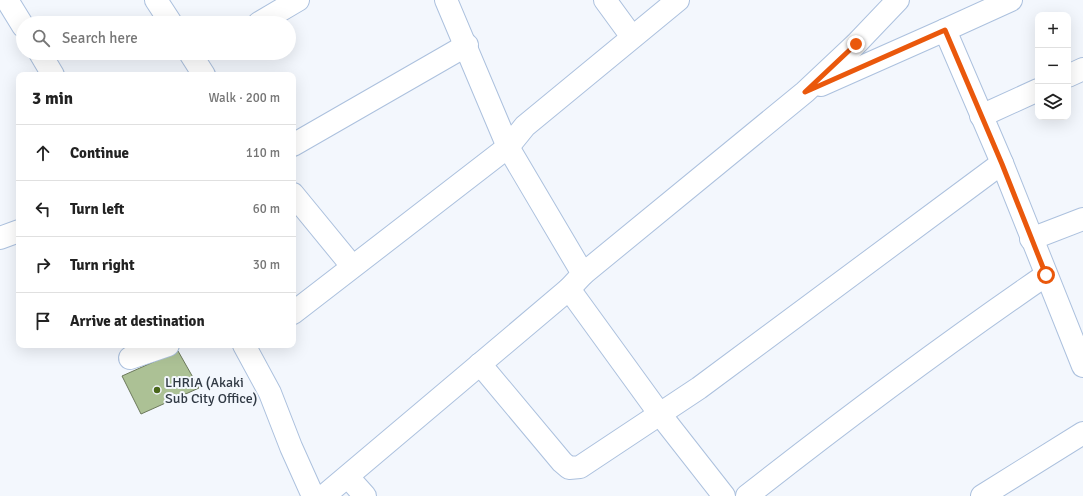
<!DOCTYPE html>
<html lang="en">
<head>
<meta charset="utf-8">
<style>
	:root { --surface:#fff; --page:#f2f2f2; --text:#222; --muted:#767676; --line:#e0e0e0 }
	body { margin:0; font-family:Signika,sans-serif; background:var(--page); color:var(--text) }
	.controls { position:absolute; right:12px; top:12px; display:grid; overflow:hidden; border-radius:8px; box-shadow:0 4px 16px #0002 }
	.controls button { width:36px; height:36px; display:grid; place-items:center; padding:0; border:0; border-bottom:1px solid var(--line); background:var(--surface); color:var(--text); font:20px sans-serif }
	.stop { position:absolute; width:12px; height:12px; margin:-9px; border:3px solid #ea580c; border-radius:50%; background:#fff }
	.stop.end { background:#ea580c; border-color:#fff; box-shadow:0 1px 4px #0008 }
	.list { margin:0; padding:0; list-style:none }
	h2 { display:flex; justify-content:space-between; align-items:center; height:52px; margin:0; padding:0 16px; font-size:17px }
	h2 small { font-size:13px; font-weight:400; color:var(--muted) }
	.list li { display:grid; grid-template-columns:26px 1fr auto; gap:12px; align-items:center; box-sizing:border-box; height:56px; padding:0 16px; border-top:1px solid var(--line) }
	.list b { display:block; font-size:15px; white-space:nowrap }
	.list em { font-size:13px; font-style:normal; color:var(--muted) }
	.icon { flex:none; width:22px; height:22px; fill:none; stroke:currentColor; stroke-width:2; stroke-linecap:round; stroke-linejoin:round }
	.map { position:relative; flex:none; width:1083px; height:496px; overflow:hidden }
	.search { position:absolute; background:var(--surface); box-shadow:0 4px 16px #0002; left:16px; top:16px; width:280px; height:44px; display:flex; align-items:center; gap:10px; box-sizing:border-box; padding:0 14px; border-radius:22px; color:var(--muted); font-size:15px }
	.panel { position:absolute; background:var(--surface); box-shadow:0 4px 16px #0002; left:16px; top:72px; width:280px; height:276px; border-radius:8px }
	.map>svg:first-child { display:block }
</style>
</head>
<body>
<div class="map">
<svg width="1083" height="496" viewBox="0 0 1083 496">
	<rect width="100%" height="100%" fill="#f3f7fd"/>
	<!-- building -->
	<path fill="#acc195" stroke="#6c795c" d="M178 351 199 388 141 414 122 376Z"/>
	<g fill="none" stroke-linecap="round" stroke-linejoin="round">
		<defs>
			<g id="minor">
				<path d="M7 0 23 26"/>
				<path d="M156 0 171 23"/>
				<path d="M446 0 508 147 583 274"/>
				<path d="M605 0 632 37"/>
				<path d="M259 23 298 0"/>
				<path d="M945 30 1011 0"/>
				<path d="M40 53 53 75"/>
				<path d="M190 53 204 75"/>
				<path d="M1068 76 1083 69"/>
				<path d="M821 85 945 30 1002 163 1083 366"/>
				<path d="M981 116 1038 90"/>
				<path d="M293 145 467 45"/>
				<path d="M293 194 352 266"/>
				<path d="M0 238 19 231"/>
				<path d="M1031 239 1083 219"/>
				<path d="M569 289 659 413 724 496"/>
				<path d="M293 313 508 147 525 126 678 0"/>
				<path d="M244 345 270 393 291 447 313 496"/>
				<path d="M130 358 168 345"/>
				<path d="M480 364 562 462 569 468 580 467 699 388 1002 163"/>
				<path d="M348 477 365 496"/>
				<path d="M324 496 569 289 583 274 805 92 856 44 898 0"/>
				<path d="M747 496C845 419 944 345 1046 275"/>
				<path d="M982 496 1083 433"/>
			</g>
		</defs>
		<!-- minor casing -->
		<use href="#minor" stroke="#acc1de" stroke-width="24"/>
		<!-- minor -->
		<use href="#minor" stroke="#fff" stroke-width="22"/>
	</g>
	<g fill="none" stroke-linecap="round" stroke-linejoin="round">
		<!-- route -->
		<path stroke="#ea580c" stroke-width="5" d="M856 44 805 92 945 30 1002 164 1046 275"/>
	</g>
	<!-- markers -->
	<circle fill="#4a671b" stroke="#f3f7fd" stroke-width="1.5" cx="157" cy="390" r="4"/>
	<g text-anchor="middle" stroke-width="4" stroke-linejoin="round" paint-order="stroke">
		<!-- poi labels -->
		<g font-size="14" fill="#313a45" stroke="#f3f7fd" text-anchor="start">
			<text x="165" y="387">LHRIA (Akaki<tspan x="165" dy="16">Sub City Office)</tspan></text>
		</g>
	</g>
</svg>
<div class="controls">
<button>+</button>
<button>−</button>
<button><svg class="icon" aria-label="layers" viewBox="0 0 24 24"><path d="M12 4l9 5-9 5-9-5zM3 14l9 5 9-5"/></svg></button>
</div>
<div class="stop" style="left:1046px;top:275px"></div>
<div class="stop end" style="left:856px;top:44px"></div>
<div class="search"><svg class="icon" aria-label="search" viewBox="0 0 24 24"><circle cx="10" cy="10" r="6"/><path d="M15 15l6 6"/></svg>Search here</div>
<section class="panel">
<h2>3 min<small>Walk · 200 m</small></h2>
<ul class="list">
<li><svg class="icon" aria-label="ahead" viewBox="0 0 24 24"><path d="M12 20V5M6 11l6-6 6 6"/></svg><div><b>Continue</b></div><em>110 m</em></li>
<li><svg class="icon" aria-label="left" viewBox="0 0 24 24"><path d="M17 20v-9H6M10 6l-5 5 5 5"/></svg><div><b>Turn left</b></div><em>60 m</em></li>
<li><svg class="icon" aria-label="right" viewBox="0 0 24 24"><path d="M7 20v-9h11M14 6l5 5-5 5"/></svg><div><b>Turn right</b></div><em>30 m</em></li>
<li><svg class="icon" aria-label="arrive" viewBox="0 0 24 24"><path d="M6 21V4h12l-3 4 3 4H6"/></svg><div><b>Arrive at destination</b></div></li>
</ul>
</section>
</div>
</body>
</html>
